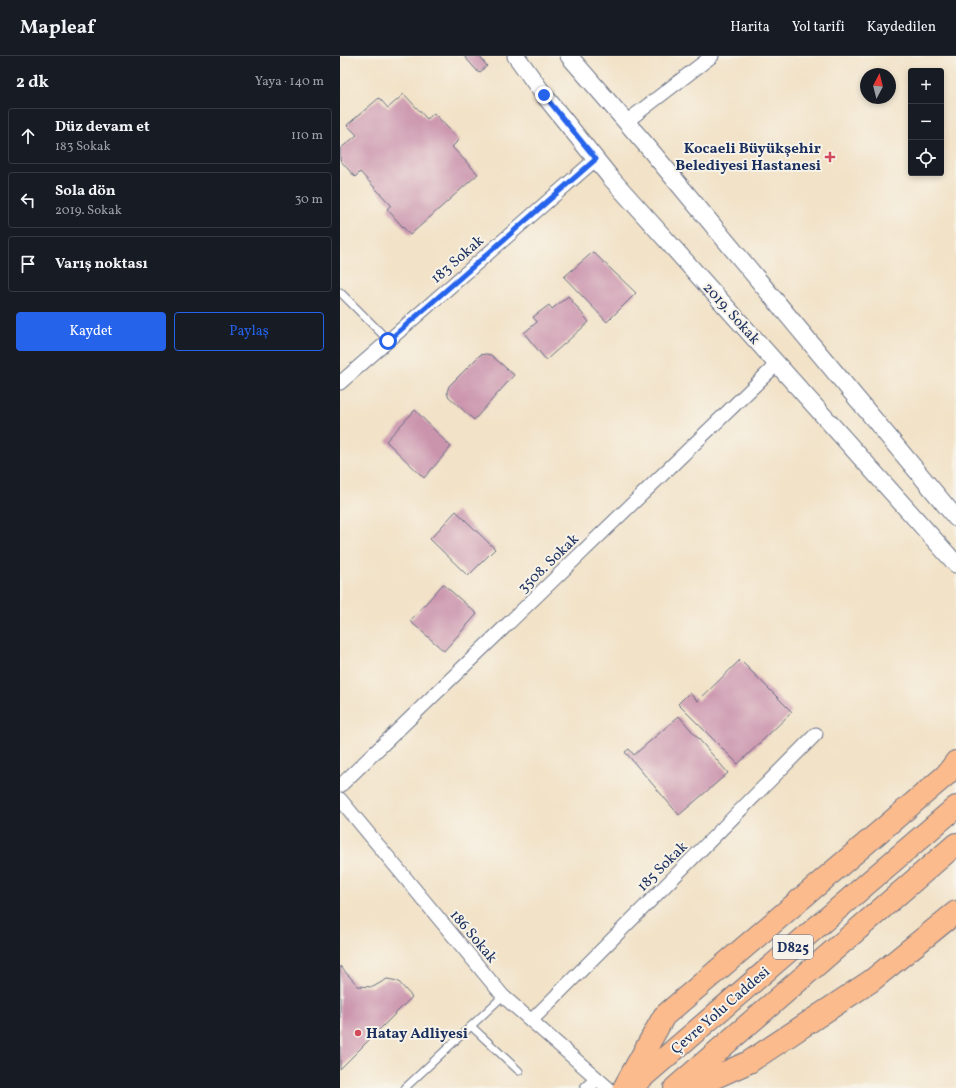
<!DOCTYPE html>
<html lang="tr">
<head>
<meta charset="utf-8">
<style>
	:root { --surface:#171b24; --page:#242831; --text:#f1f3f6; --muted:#9ea1a6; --line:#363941; --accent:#2563eb }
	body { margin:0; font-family:Vollkorn,serif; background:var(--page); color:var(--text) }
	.controls { position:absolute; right:12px; top:12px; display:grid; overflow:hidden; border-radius:4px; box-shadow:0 2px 6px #0003 }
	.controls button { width:36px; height:36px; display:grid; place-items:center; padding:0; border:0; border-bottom:1px solid var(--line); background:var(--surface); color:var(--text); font:20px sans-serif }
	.compass { position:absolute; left:520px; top:12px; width:36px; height:36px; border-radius:50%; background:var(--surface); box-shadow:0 2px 6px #0003; rotate:7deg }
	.stop { position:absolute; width:12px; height:12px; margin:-9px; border:3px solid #2563eb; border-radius:50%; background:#fff }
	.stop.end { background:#2563eb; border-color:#fff; box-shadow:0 1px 4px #0008 }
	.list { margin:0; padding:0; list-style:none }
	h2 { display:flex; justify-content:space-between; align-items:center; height:52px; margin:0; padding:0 16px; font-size:17px }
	h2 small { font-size:13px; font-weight:400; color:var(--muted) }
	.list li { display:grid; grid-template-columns:26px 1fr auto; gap:12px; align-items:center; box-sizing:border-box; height:56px; margin:0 8px 8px; padding:0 8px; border:1px solid var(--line); border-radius:4px }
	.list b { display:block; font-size:15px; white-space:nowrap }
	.list p { margin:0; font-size:13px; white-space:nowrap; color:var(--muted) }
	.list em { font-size:13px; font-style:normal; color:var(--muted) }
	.actions { display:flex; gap:8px; padding:12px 16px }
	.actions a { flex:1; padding:9px 0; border:1px solid var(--accent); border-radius:4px; text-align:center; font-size:14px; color:var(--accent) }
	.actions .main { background:var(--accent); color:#fff }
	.icon { flex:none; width:22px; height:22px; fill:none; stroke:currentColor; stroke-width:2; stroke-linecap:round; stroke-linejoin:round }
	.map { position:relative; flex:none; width:616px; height:1032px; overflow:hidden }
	header { display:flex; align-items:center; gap:24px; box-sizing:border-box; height:56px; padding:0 20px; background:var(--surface); border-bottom:1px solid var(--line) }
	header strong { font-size:19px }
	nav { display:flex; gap:22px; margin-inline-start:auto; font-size:14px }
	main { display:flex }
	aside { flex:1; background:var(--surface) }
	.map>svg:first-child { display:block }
</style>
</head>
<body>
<header>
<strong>Mapleaf</strong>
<nav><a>Harita</a><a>Yol tarifi</a><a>Kaydedilen</a></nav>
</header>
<main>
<aside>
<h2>2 dk<small>Yaya · 140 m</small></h2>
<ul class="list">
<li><svg class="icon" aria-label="ahead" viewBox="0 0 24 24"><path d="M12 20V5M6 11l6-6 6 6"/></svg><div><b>Düz devam et</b><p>183 Sokak</p></div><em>110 m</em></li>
<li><svg class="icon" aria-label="left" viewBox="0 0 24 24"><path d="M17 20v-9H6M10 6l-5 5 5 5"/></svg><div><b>Sola dön</b><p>2019. Sokak</p></div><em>30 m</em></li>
<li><svg class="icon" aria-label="arrive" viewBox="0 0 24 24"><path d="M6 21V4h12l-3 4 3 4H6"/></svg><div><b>Varış noktası</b></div></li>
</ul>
<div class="actions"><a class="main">Kaydet</a><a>Paylaş</a></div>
</aside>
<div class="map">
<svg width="616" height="1032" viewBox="0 0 616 1032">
	<rect width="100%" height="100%" fill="#f7f3e8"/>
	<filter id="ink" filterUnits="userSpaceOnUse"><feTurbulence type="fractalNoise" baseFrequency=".025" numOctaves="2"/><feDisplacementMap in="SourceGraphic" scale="8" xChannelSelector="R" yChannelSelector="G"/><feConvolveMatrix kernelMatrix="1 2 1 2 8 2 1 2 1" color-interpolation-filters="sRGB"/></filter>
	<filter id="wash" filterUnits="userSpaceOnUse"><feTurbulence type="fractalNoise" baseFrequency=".012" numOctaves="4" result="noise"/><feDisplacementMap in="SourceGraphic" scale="16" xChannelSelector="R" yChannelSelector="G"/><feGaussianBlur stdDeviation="0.9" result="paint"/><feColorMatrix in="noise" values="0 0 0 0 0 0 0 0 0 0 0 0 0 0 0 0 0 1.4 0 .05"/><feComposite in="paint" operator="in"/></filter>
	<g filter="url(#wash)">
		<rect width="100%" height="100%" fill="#f2e2c7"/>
		<g id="blocks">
			<!-- building -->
			<g fill="#cb94ad">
				<path d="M124 0H139L147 10 139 17Z"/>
				<path d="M64 38 87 63 94 57 119 84 112 91 138 118 70 179 47 153 51 149 20 116 15 121 0 104V93L17 79 7 69 39 42 48 52Z"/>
				<path d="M253 196 296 237 267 266 224 221Z"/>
				<path d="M228 240 249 266 206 304 184 277 197 266 193 261 209 249 212 253Z"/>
				<path d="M146 298 151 299 174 319 134 364 108 340 107 336 109 330 140 299Z"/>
				<path d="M75 354 111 391 84 422 46 385Z"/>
				<path d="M116 455 155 493 128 520 90 483Z"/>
				<path d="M103 528 137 558 104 595 70 565Z"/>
				<path d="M400 604 452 656 398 708 338 648 349 637 358 645Z"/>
				<path d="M339 660 388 717 339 759 285 696 289 693 294 699Z"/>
				<path d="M0 910 18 930 33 931 47 923 58 925 72 941 0 1013Z"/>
			</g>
		</g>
	</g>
	<g filter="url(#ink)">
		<use href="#blocks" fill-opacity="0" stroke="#666e83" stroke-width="1"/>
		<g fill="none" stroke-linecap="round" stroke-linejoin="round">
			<defs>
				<g id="service">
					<path d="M0 236 49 285"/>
					<path d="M131 970 179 1015"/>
					<path d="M65 1032 163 940"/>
				</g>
				<g id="minor">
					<path d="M286 66 372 0"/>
					<path d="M0 327 256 103"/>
					<path d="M0 730 437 308"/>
					<path d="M0 743 163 940 268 1032"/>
					<path d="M191 965 476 678"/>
					<path d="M247 1032 257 1023"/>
				</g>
				<g id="tertiary">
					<path d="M176 0 204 39 270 121 616 508"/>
					<path d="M229 0 307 90 616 462"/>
				</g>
				<g id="trunk">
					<path d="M284 1032 324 960 606 719 616 706"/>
					<path d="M290 1032 616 751"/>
					<path d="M335 1032 616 788"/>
					<path d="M351 1032 409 1006 531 925 616 856"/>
				</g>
			</defs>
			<!-- service casing -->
			<use href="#service" stroke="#666e83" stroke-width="9"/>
			<!-- minor casing -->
			<use href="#minor" stroke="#666e83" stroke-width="15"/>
			<!-- tertiary casing -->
			<use href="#tertiary" stroke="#666e83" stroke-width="19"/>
			<!-- trunk casing -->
			<use href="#trunk" stroke="#666e83" stroke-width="24"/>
			<!-- service -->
			<use href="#service" stroke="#fff" stroke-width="7"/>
			<!-- minor -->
			<use href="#minor" stroke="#fff" stroke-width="13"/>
			<!-- tertiary -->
			<use href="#tertiary" stroke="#fff" stroke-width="17"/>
			<!-- trunk -->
			<use href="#trunk" stroke="#fbbb8d" stroke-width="22"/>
		</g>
	</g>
	<g fill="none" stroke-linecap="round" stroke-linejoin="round" filter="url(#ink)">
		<!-- route -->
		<path stroke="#2563eb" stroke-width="5" d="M48 285 256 103 204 39"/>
	</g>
	<!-- markers -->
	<g fill="#d1495b" stroke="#f7f3e8" stroke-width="1.5">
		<path d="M488 95h4v4h4v4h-4v4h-4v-4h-4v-4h4z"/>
		<circle cx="18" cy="977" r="4"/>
	</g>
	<g text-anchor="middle" stroke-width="4" stroke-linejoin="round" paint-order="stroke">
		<!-- shield labels -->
		<rect fill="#f7f3e8" stroke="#5d6a87" stroke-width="1" x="433" y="879" width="40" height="24" rx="3"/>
		<g font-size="14" font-weight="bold" fill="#1b2f5e">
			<text x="453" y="896">D825</text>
		</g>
		<!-- poi labels -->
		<g font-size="15" font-weight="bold" fill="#1b2f5e" stroke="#f7f3e8" text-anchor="end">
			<text x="481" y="97">Kocaeli Büyükşehir<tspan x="481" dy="17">Belediyesi Hastanesi</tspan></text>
			<text x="26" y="982" text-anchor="start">Hatay Adliyesi</text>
		</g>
		<!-- street labels -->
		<g font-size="15" fill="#1b2f5e" stroke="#f7f3e8">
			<text transform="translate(117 203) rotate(-41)" y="5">183 Sokak</text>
			<text transform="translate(392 257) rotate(48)" y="5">2019. Sokak</text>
			<text transform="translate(208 507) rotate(-44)" y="5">3508. Sokak</text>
			<text transform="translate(322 810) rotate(-45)" y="5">185 Sokak</text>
			<text transform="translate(134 880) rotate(50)" y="5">186 Sokak</text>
			<text transform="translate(380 954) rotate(-41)" y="5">Çevre Yolu Caddesi</text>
		</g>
	</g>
</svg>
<div class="controls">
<button>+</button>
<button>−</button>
<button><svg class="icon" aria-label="locate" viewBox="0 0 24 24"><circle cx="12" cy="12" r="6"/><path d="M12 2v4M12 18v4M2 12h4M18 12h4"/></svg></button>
</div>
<svg class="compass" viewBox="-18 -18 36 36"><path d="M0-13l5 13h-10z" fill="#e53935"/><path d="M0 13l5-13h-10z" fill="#9ea1a6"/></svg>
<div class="stop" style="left:48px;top:285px"></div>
<div class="stop end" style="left:204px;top:39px"></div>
</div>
</main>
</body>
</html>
